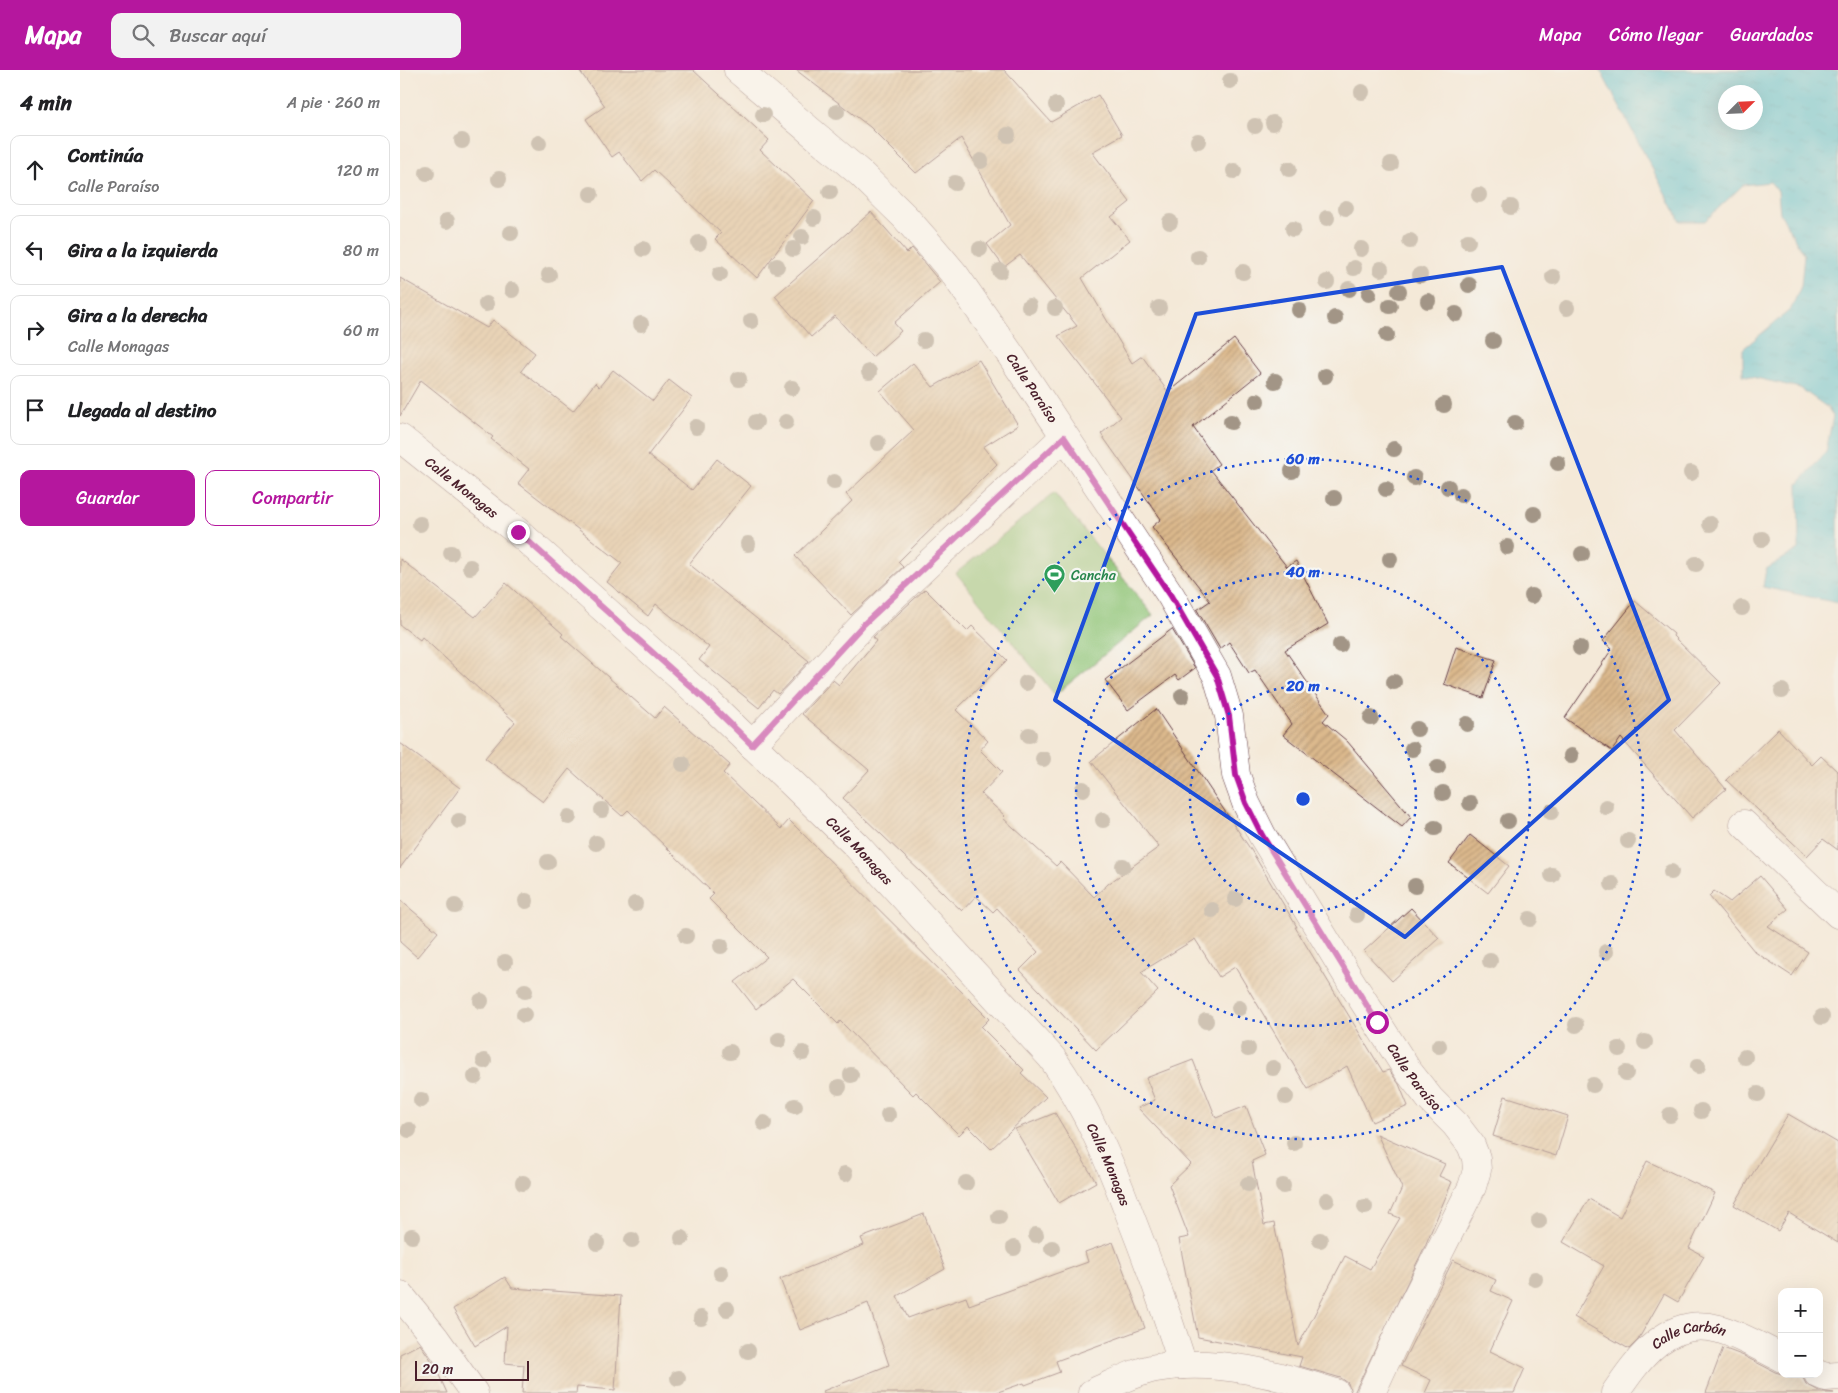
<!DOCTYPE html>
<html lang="es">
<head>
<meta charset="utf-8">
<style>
	:root { --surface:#fff; --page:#f2f2f2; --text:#202124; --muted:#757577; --line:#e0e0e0; --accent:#b5179e }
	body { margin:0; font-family:Sriracha,sans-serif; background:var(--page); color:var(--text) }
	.controls { position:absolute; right:15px; bottom:15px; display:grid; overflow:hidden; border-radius:10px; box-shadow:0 5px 20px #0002 }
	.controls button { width:45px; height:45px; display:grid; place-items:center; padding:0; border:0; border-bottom:1px solid var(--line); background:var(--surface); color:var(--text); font:25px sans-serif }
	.compass { position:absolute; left:1318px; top:15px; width:45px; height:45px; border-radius:50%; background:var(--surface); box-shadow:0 5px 20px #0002; rotate:66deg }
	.scale { position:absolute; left:15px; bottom:12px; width:114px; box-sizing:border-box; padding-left:5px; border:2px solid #4a1f2b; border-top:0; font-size:14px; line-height:18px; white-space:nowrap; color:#4a1f2b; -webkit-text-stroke:4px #f6f6f2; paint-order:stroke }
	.stop { position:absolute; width:15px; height:15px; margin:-11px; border:4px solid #b5179e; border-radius:50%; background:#fff }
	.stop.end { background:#b5179e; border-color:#fff; box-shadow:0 1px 5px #0008 }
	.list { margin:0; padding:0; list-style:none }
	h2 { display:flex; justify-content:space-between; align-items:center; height:65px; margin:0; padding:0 20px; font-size:21px }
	h2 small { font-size:16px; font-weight:400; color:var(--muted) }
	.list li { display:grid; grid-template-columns:32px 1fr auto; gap:15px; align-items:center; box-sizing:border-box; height:70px; margin:0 10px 10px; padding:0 10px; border:1px solid var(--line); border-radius:10px }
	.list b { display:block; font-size:19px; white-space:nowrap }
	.list p { margin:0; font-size:16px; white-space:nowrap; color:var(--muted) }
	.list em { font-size:16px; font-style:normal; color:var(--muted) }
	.actions { display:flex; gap:10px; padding:15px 20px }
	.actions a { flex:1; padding:11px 0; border:1px solid var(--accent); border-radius:10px; text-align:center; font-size:18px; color:var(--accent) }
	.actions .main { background:var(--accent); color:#fff }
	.icon { flex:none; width:28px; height:28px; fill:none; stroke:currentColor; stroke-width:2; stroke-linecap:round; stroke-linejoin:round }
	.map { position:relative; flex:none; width:1438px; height:1323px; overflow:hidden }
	header { display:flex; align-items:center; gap:30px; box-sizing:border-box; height:70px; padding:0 25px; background:var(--accent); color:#fff }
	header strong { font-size:24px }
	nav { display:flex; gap:28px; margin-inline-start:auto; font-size:18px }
	.search { width:350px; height:45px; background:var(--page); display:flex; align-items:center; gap:12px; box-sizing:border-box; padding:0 18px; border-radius:10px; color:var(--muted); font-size:19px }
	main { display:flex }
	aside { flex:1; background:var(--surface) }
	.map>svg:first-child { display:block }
</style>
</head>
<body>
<header>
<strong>Mapa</strong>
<div class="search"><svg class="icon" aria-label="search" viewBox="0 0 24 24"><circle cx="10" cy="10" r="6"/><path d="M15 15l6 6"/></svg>Buscar aquí</div>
<nav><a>Mapa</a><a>Cómo llegar</a><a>Guardados</a></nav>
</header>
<main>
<aside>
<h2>4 min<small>A pie · 260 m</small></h2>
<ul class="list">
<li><svg class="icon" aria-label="ahead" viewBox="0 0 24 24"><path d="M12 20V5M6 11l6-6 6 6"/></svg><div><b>Continúa</b><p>Calle Paraíso</p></div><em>120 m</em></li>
<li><svg class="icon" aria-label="left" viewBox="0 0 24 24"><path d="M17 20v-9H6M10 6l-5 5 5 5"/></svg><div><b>Gira a la izquierda</b></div><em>80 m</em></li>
<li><svg class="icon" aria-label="right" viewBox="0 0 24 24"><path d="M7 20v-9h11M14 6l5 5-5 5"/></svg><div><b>Gira a la derecha</b><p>Calle Monagas</p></div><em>60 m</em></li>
<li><svg class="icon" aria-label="arrive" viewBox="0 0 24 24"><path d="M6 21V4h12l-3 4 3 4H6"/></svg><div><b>Llegada al destino</b></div></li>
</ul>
<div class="actions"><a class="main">Guardar</a><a>Compartir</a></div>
</aside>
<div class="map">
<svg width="1438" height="1323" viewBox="0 0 1438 1323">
	<defs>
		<pattern id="water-ripples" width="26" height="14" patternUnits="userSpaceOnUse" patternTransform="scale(1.25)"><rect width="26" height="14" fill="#56c1d1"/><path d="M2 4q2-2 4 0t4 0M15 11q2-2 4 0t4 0" fill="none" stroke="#4ca5b4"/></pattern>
		<pattern id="building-hatch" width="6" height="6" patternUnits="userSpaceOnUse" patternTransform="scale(1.25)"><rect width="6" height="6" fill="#dcb98d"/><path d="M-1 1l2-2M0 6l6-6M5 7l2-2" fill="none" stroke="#b49673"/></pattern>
	</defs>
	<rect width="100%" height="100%" fill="#f6f6f2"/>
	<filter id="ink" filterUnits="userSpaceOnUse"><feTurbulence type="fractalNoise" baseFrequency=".02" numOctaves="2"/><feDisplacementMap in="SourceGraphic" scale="10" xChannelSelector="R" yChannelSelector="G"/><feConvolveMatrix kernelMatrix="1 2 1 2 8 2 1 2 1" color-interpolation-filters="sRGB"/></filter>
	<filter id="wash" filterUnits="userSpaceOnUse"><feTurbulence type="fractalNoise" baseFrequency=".0096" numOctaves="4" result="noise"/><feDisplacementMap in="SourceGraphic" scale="20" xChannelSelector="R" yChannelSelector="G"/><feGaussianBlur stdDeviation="1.12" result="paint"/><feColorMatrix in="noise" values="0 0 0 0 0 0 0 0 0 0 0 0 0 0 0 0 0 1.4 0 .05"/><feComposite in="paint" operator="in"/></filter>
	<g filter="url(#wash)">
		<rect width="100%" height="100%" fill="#f4e9d8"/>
		<!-- garden -->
		<path fill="#90c476" stroke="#6d7250" d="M654 423 753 545 655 625 556 503Z"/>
		<!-- water -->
		<path fill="url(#water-ripples)" stroke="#50707e" fill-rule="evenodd" d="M1200 0H1438V533L1363 517 1366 499 1399 479 1398 414 1426 382 1433 346 1428 338 1400 318 1343 305V279L1391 239 1401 216 1404 185 1380 143 1378 121 1370 112 1343 115 1305 151H1280ZM1326 22H1356V52H1326Z"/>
		<g id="blocks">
			<!-- building -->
			<g fill="url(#building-hatch)">
				<path d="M179 0H293L369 70 360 80 414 131 357 208 315 169 321 163 254 100 242 111 219 82 212 87 186 49 205 36Z"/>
				<path d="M396 0H604L651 52 698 25 722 65 692 82 730 132 711 147 730 170 682 208 732 293 742 286 768 322 834 269 860 303 793 357 819 394 811 400 887 497 896 491 928 554 885 580 929 644 923 651 947 671 1011 747 1002 757 883 665 892 654 855 600 849 603 829 572 820 579 797 540 810 531 752 457 761 449 701 364 721 347 658 266 677 256 620 185 604 197 587 174 610 155 561 68 516 103 470 57Z"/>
				<path d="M471 142 507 183 512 178 540 212 494 253 501 261 472 287 435 246 411 267 375 226Z"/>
				<path d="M0 208 87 258 93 250 135 283 121 301 173 341 195 313 199 317 213 300 253 331 269 310 292 328 248 385 292 420 317 389 351 416 289 494 409 591 378 624 373 620 359 638 299 590 309 577 256 534 248 546 207 512 222 493 118 413 129 399 91 369 93 367 21 310 0 346Z"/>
				<path d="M579 290 618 355 583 377 597 394 498 492 503 497 451 545 395 486 452 431 446 424 514 360 480 321 513 293 533 317Z"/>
				<path d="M0 489 75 547 106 513 163 564 161 566 255 648 264 637 330 695 323 703 381 759 389 750 589 949 581 957 624 1000 621 1003 646 1027 591 1079 568 1056 559 1065 516 1022 513 1025 440 951 438 954 393 909 356 939 335 912 367 887 309 829 314 824 228 740 222 746 169 699 143 732 85 688 115 652 22 567 20 570 0 555Z"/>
				<path d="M525 519 567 561 572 556 607 590 556 640 588 671 580 680 602 702 581 724 605 746 603 748 656 796 660 792 694 827 708 814 759 777 691 691 756 639 851 780 897 857H895L983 1002 989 1000 999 1014 1008 1036 972 1052 947 996 908 1019 835 897 819 907 795 869 741 902 758 921 696 980 620 900 638 882 597 838 593 842 576 826 562 841 443 728 469 700 402 644 433 610 439 615 476 571 473 567Z"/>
				<path d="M1235 531 1274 564 1273 566 1321 613 1275 660 1326 719 1292 748 1221 668 1212 681 1165 648 1212 579 1203 571Z"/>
				<path d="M772 559 795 598 779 610 775 605 728 640 705 610Z"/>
				<path d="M1056 577 1096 590 1083 628 1044 614Z"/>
				<path d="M1378 659 1412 695 1421 686 1438 702V780L1423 769 1407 786 1326 710Z"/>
				<path d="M0 673 60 718 0 798Z"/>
				<path d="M1070 765 1109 796 1088 823 1049 793Z"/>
				<path d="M1360 806 1388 839 1368 856 1408 882 1392 906 1355 882 1309 826 1314 821 1330 832Z"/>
				<path d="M0 830 38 862 17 887 0 872Z"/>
				<path d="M1011 838 1039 868 992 911 964 881Z"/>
				<path d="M793 990 816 1048 846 1036 865 1085 852 1091 864 1155 874 1153 898 1276 945 1186 970 1199 1000 1148 990 1144 1002 1118 977 1064 1045 1094 1039 1106 1052 1112 1025 1176 954 1323H951L948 1313 941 1308 899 1296 902 1287 798 1267 779 1169 789 1167 769 1115 791 1094 738 1038 755 1030 746 1008Z"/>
				<path d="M1105 1026 1168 1046 1156 1086 1093 1066Z"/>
				<path d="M655 1043 696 1112 659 1133 615 1059Z"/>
				<path d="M1388 1044 1438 1073V1173L1389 1143 1378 1161 1334 1135Z"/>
				<path d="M1247 1091 1315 1123 1289 1178 1304 1186 1278 1232 1264 1224 1238 1270 1229 1279 1174 1247 1204 1196 1163 1172 1189 1129 1220 1147Z"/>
				<path d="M524 1144 545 1199 497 1226 508 1248 566 1227 569 1235 688 1192 685 1182 713 1172 745 1258 656 1291 660 1302 625 1315 624 1313 595 1323H424L423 1321 489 1295 468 1233 400 1260 380 1209 464 1175 461 1168Z"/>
				<path d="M1053 1190 1096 1210 1091 1221 1113 1231 1090 1281 1125 1298 1114 1323H1025L1031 1310 1001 1296Z"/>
				<path d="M105 1207 112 1218 221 1226 215 1320 177 1317 176 1323H122L124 1295 105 1293 107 1256 75 1276 53 1239Z"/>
				<path d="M20 1274 34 1294 47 1323H0V1284Z"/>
				<path d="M1323 1278 1344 1286 1375 1302 1382 1304H1393L1403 1308 1406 1314 1419 1321 1434 1323H1306Z"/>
			</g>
		</g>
	</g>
	<g filter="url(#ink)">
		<use href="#blocks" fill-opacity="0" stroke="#643d45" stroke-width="1"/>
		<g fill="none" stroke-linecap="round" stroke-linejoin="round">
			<defs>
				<g id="minor">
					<path id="s1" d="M338 0 460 103 505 147 534 180 555 205 610 284 771 526 817 606 829 646 836 705 846 733 862 765 950 910 1008 1001 1030 1029 1055 1054 1071 1075 1076 1088 1077 1100 1072 1117 1003 1254 971 1323"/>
					<path id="s2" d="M0 368 118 462 308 632 456 775 652 988C687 1037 710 1092 731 1148 750 1196 767 1245 783 1295"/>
					<path d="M352 675 464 554 664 367"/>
					<path d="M1344 754 1438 844"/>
					<path d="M0 1225 35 1268 74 1323"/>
					<path d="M1418 1304 1425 1307 1438 1306"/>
					<path d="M692 1323C713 1314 734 1302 756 1298 816 1287 879 1305 936 1323"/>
					<path id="s3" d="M1215 1323C1239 1288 1269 1245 1319 1259 1340 1265 1362 1278 1382 1288"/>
				</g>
			</defs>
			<!-- minor casing -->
			<use href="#minor" stroke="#643d45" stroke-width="29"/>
			<!-- minor -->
			<use href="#minor" stroke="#fff" stroke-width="28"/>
		</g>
		<!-- trees -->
		<g fill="#a29586">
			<circle cx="830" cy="11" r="8"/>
			<circle cx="962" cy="22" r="8"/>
			<circle cx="656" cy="35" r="8"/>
			<circle cx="437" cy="42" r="8"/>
			<circle cx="363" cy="45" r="8"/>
			<circle cx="873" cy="53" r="8"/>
			<circle cx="855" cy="56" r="8"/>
			<circle cx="608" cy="65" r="8"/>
			<circle cx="62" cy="71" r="8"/>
			<circle cx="798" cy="71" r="8"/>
			<circle cx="139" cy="73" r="8"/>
			<circle cx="581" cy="91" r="8"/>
			<circle cx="991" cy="94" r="8"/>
			<circle cx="889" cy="99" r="8"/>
			<circle cx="834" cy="101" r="8"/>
			<circle cx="27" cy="103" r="8"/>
			<circle cx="99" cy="109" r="8"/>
			<circle cx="555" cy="113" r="8"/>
			<circle cx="430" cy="122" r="8"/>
			<circle cx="191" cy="124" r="8"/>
			<circle cx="1079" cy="125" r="8"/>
			<circle cx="1111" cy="137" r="8"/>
			<circle cx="946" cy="138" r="8"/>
			<circle cx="414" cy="148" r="8"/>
			<circle cx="927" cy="148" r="8"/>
			<circle cx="47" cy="151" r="8"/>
			<circle cx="770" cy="152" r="8"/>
			<circle cx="893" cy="159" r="8"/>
			<circle cx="111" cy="163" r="8"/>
			<circle cx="402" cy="167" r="8"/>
			<circle cx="1010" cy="171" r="8"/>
			<circle cx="1068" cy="171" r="8"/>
			<circle cx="299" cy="173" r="8"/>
			<circle cx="243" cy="179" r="8"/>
			<circle cx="393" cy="179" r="8"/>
			<circle cx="580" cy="179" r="8"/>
			<circle cx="961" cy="179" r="8"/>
			<circle cx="798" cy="187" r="8"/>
			<circle cx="377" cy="196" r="8"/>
			<circle cx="954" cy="198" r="8"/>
			<circle cx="981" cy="199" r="8"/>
			<circle cx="600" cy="201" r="8"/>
			<circle cx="843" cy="202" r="8"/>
			<circle cx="320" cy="204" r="8"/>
			<circle cx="149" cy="205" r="8"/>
			<circle cx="1020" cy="205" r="8"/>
			<circle cx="1153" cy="207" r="8"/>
			<circle cx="927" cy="212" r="8"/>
			<circle cx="1069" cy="215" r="8"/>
			<circle cx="949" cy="219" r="8"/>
			<circle cx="112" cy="220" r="8"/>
			<circle cx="999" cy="221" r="8"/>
			<circle cx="969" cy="224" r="8"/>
			<circle cx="1028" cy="231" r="8"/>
			<circle cx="86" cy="234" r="8"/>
			<circle cx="629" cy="236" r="8"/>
			<circle cx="990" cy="236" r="8"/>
			<circle cx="655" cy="238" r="8"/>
			<circle cx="759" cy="238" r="8"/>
			<circle cx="1167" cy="238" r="8"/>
			<circle cx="899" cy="240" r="8"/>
			<circle cx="1056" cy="244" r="8"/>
			<circle cx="935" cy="248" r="8"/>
			<circle cx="351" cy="251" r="8"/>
			<circle cx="241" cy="254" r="8"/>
			<circle cx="987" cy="265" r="8"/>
			<circle cx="524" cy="270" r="8"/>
			<circle cx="1093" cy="271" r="8"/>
			<circle cx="469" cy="302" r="8"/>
			<circle cx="925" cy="306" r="8"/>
			<circle cx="339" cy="309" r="8"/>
			<circle cx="875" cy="311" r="8"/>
			<circle cx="392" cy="318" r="8"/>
			<circle cx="857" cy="331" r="8"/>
			<circle cx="1044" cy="335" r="8"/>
			<circle cx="356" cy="352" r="8"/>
			<circle cx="386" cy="352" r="8"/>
			<circle cx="831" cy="352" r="8"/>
			<circle cx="1115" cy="353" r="8"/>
			<circle cx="296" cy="357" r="8"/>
			<circle cx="478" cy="373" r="8"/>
			<circle cx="994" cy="379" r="8"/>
			<circle cx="1158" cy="393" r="8"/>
			<circle cx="892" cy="401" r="8"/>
			<circle cx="1291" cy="403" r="8"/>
			<circle cx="1014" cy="408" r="8"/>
			<circle cx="434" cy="412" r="8"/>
			<circle cx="1048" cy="417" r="8"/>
			<circle cx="986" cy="419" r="8"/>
			<circle cx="1061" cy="425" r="8"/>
			<circle cx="934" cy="428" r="8"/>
			<circle cx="1134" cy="444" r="8"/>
			<circle cx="20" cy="454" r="8"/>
			<circle cx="1310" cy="454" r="8"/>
			<circle cx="1362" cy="469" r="8"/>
			<circle cx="348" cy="474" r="8"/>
			<circle cx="1107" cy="477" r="8"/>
			<circle cx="51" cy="483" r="8"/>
			<circle cx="1182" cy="484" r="8"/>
			<circle cx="990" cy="489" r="8"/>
			<circle cx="1296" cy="494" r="8"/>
			<circle cx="70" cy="497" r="8"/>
			<circle cx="1132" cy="526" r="8"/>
			<circle cx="1342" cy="538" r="8"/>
			<circle cx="940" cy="575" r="8"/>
			<circle cx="1180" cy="578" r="8"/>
			<circle cx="994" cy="612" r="8"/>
			<circle cx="626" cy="613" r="8"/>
			<circle cx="1382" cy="621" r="8"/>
			<circle cx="782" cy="626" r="8"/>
			<circle cx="971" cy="648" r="8"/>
			<circle cx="1067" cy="654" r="8"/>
			<circle cx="1017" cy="659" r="8"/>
			<circle cx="629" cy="665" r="8"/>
			<circle cx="1012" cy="679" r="8"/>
			<circle cx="1171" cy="686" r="8"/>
			<circle cx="643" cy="689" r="8"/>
			<circle cx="283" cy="694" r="8"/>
			<circle cx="1038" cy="697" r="8"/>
			<circle cx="683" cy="719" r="8"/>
			<circle cx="1043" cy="723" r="8"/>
			<circle cx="1070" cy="733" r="8"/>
			<circle cx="1206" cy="737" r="8"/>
			<circle cx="202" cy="740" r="8"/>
			<circle cx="1151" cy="742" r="8"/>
			<circle cx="169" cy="747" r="8"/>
			<circle cx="703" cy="750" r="8"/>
			<circle cx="59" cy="751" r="8"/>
			<circle cx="1108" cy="751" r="8"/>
			<circle cx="1035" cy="758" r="8"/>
			<circle cx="1228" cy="771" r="8"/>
			<circle cx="196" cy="773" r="8"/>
			<circle cx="148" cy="792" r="8"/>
			<circle cx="723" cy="796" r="8"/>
			<circle cx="1271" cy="802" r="8"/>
			<circle cx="1152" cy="805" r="8"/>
			<circle cx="1212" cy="814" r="8"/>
			<circle cx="1015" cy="816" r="8"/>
			<circle cx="835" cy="829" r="8"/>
			<circle cx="126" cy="831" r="8"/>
			<circle cx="235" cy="834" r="8"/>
			<circle cx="55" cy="836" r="8"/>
			<circle cx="812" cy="840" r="8"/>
			<circle cx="957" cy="845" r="8"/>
			<circle cx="1130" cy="849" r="8"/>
			<circle cx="286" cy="866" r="8"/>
			<circle cx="321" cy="876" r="8"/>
			<circle cx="1206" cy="882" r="8"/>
			<circle cx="1090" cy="891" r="8"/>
			<circle cx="105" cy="892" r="8"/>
			<circle cx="125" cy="921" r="8"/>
			<circle cx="81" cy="931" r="8"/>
			<circle cx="839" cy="938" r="8"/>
			<circle cx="124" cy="945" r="8"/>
			<circle cx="1422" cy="947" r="8"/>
			<circle cx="806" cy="951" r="8"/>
			<circle cx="1176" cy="955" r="8"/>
			<circle cx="379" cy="970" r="8"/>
			<circle cx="1245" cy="972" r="8"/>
			<circle cx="1039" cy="976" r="8"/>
			<circle cx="848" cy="979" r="8"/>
			<circle cx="1219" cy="979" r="8"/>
			<circle cx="330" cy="982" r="8"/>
			<circle cx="403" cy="983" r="8"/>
			<circle cx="1345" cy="987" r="8"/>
			<circle cx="84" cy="991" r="8"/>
			<circle cx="1298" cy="996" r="8"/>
			<circle cx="873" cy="998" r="8"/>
			<circle cx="1226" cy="1003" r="8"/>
			<circle cx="451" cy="1005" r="8"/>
			<circle cx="75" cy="1007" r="8"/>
			<circle cx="1193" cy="1015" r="8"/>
			<circle cx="439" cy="1017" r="8"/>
			<circle cx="1358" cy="1024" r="8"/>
			<circle cx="886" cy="1027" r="8"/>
			<circle cx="21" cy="1030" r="8"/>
			<circle cx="395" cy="1036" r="8"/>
			<circle cx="1301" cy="1041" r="8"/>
			<circle cx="488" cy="1045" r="8"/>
			<circle cx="1270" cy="1045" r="8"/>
			<circle cx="364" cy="1053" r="8"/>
			<circle cx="9" cy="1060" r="8"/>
			<circle cx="894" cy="1073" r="8"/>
			<circle cx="445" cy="1104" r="8"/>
			<circle cx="123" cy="1113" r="8"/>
			<circle cx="566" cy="1113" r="8"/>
			<circle cx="848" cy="1114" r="8"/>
			<circle cx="883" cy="1116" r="8"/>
			<circle cx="927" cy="1130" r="8"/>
			<circle cx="965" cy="1137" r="8"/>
			<circle cx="599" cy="1147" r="8"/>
			<circle cx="1139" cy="1151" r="8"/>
			<circle cx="636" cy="1165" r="8"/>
			<circle cx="12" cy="1166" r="8"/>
			<circle cx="282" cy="1168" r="8"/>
			<circle cx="232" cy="1170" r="8"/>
			<circle cx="920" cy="1170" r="8"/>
			<circle cx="197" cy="1173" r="8"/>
			<circle cx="614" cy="1178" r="8"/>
			<circle cx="652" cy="1178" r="8"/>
			<circle cx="321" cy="1203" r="8"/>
			<circle cx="1135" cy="1209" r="8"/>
			<circle cx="327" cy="1239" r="8"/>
			<circle cx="301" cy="1248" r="8"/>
			<circle cx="348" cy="1281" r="8"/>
			<circle cx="278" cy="1308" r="8"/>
		</g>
	</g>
	<g fill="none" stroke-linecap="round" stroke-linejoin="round" filter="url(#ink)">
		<!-- route -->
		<path stroke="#b5179e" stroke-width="6" d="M118 462 308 632 352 675 464 554 664 367 771 526 817 606 829 646 836 705 846 733 862 765 977 952"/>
	</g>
	<!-- marked area -->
	<path d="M0 0H1438V1323H0ZM1102 197 1269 630 1005 867 655 630 796 244Z" fill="#f4e9d8" fill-opacity=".55" fill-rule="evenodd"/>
	<path fill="none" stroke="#1d4ed8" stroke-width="4" stroke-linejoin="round" d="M1102 197 1269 630 1005 867 655 630 796 244Z"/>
	<!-- distance rings -->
	<g fill="none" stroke="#1d4ed8" stroke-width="2.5" stroke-dasharray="2.5 5">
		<circle cx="903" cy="729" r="113"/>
		<circle cx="903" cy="729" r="227"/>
		<circle cx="903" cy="729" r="340"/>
	</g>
	<!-- icons -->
	<defs>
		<symbol id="stadium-pin" viewBox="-11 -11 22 30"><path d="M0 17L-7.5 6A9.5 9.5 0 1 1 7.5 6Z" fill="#2e9e5b" stroke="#f6f6f2"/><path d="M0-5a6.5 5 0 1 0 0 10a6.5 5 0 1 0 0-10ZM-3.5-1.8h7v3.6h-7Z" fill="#fff"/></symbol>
	</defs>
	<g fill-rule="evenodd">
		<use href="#stadium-pin" x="642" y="492" width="25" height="34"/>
	</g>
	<g text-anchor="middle" stroke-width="4.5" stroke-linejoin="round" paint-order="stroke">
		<!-- street labels -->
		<g font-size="14" fill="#4a1f2b" stroke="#f6f6f2">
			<text dy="5" stroke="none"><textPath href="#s1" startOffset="436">Calle Paraíso</textPath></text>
			<text dy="5" stroke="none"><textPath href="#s2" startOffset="79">Calle Monagas</textPath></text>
			<text dy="5" stroke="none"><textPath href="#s2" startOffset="618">Calle Monagas</textPath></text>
			<text dy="5" stroke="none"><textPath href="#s1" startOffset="1231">Calle Paraíso</textPath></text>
			<text dy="5" stroke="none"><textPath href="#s2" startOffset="1022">Calle Monagas</textPath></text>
			<text dy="5" stroke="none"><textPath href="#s3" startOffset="100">Calle Carbón</textPath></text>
		</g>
		<!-- leisure labels -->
		<g font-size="14" fill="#27864d" stroke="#f6f6f2" text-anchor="start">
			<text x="671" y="510">Cancha</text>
		</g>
	</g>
	<circle cx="903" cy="729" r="8" fill="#1d4ed8" stroke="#f6f6f2" stroke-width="2.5"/>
	<g font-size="15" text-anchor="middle" font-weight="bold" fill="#1d4ed8" stroke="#f6f6f2" stroke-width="4.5" stroke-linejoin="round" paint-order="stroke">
		<text x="903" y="394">60 m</text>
		<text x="903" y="507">40 m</text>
		<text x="903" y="621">20 m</text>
	</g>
</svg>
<div class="controls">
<button>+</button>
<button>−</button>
</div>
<svg class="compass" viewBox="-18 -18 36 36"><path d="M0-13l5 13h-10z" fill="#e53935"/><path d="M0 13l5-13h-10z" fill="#757577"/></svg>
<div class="scale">20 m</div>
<div class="stop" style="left:977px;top:952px"></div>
<div class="stop end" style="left:118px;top:462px"></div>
</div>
</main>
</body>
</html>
